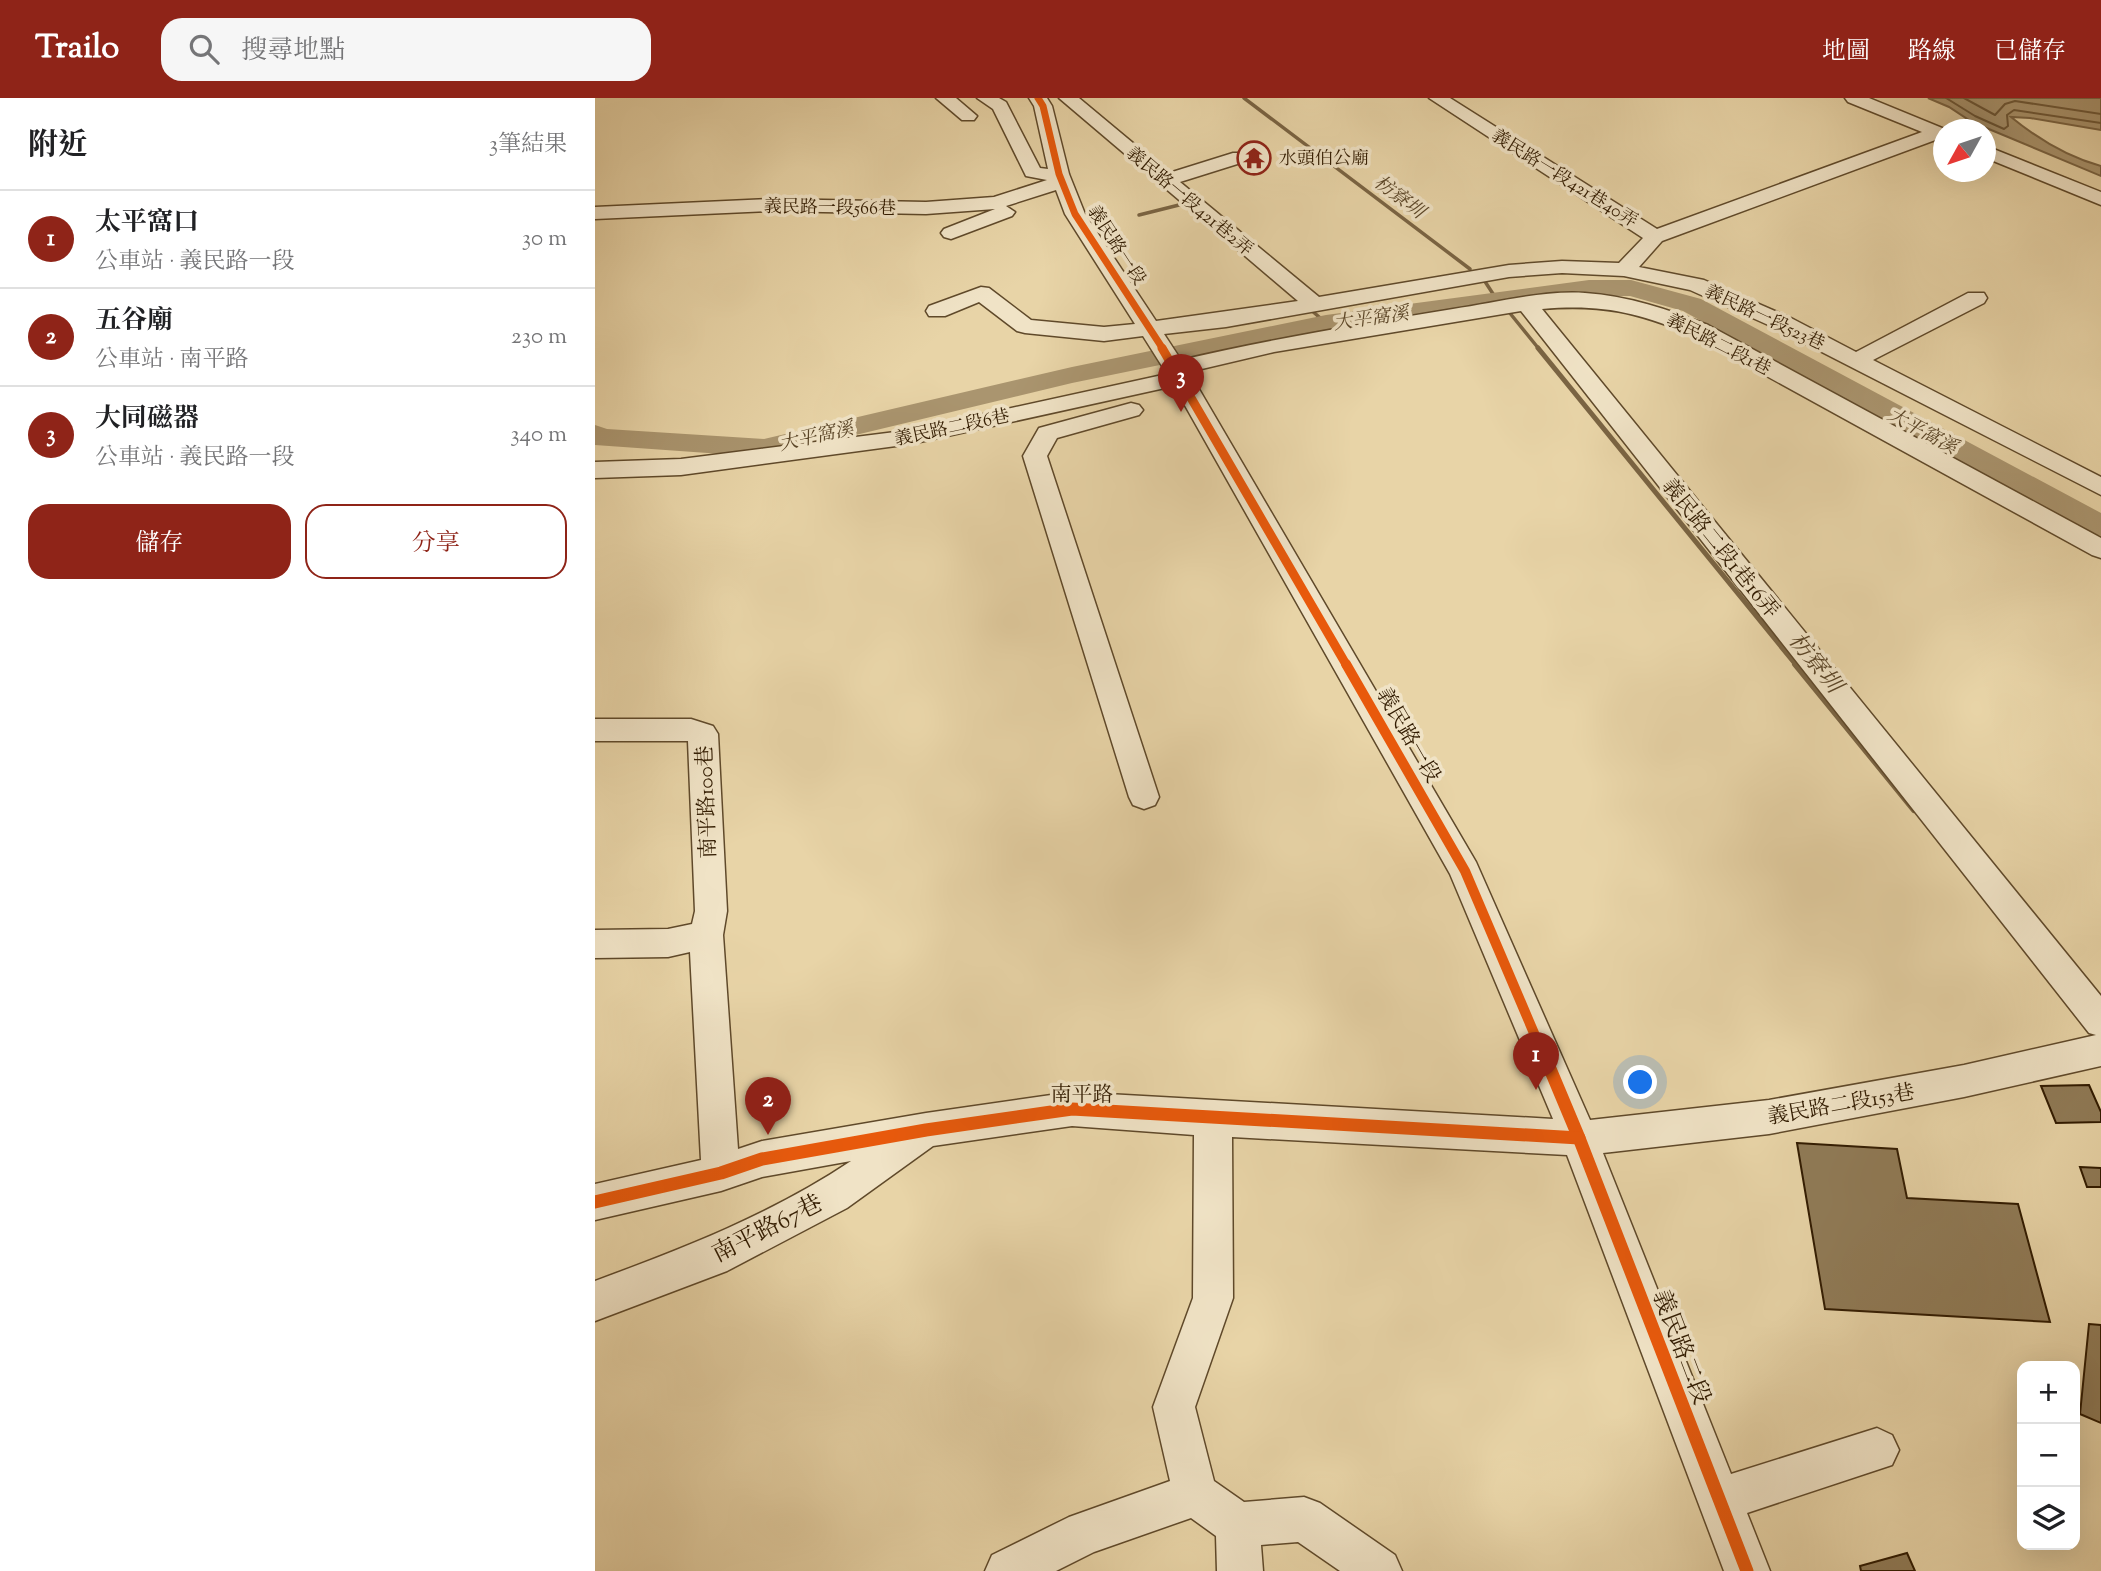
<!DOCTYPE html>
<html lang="zh-TW">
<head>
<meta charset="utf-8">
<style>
	:root { --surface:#fff; --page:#f6f6f6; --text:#202124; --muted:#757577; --line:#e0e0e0; --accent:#8f2418 }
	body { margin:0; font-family:"Sorts Mill Goudy","Noto Serif TC",serif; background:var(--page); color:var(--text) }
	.controls { position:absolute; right:21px; bottom:21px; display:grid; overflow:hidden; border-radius:14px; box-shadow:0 7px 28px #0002 }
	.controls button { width:63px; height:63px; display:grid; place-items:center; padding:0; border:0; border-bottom:2px solid var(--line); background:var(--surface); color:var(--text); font:35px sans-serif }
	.compass { position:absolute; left:1338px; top:21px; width:63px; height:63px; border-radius:50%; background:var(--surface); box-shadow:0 7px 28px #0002; rotate:230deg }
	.you { position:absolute; left:1046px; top:985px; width:24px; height:24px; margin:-18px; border:5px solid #fff; border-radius:50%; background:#1a73e8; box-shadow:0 0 0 10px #1a73e833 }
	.badge { display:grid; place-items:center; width:46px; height:46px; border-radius:50%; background:var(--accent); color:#fff; font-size:23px; font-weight:700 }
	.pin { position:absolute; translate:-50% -58px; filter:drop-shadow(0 2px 4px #0008) }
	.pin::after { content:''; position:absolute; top:37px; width:24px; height:21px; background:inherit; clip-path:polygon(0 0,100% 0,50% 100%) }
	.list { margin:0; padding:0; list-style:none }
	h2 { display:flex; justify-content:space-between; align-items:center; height:91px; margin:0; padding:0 28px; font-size:30px }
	h2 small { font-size:23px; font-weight:400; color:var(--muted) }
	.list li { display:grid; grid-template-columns:46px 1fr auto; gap:21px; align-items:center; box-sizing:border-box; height:98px; padding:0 28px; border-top:2px solid var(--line) }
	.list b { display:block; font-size:26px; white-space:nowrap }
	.list p { margin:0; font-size:23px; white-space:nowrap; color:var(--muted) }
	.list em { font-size:23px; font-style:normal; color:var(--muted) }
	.actions { display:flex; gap:14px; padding:21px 28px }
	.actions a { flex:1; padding:16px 0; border:2px solid var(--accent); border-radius:21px; text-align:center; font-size:24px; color:var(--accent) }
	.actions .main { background:var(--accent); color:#fff }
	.icon { flex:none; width:38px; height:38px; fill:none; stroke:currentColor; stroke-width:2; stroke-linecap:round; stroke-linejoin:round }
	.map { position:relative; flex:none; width:1506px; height:1473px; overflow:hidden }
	header { display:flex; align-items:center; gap:42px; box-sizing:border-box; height:98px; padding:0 35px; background:var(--accent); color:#fff }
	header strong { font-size:33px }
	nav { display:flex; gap:38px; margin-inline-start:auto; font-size:24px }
	.search { width:490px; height:63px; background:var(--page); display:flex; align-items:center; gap:18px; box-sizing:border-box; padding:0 24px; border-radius:21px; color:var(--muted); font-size:26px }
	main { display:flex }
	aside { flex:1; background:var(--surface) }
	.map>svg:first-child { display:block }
</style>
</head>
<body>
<header>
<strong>Trailo</strong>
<div class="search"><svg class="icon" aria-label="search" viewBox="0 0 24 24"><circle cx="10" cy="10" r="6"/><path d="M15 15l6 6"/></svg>搜尋地點</div>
<nav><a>地圖</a><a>路線</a><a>已儲存</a></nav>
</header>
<main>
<aside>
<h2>附近<small>3筆結果</small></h2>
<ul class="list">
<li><span class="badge">1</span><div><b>太平窩口</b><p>公車站 · 義民路一段</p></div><em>30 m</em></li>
<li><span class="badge">2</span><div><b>五谷廟</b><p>公車站 · 南平路</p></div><em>230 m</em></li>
<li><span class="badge">3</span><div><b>大同磁器</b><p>公車站 · 義民路一段</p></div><em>340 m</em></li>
</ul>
<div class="actions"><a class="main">儲存</a><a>分享</a></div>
</aside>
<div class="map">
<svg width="1506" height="1473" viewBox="0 0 1506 1473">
	<rect width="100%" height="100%" fill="#e8d4a7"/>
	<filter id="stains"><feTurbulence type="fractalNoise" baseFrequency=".00286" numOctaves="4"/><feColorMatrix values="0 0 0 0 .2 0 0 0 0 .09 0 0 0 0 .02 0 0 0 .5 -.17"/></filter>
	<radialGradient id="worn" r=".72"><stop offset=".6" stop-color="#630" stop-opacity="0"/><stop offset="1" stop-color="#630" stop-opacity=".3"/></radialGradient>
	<!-- water -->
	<path fill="#aa956f" stroke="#7a6443" stroke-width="2" d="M1333 0H1506V32L1435 20 1416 19C1443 41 1472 59 1506 68V78L1377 24 1354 9Z"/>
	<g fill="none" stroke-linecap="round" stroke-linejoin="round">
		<!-- shore -->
		<g stroke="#6e5838" stroke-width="2">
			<path d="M1351 0 1380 18 1409 31 1413 28 1412 17 1419 12 1506 25"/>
			<path d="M1369 0 1400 17 1410 6 1420 3 1506 16"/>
		</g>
		<!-- stream-far2 -->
		<g stroke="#7a6443" stroke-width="3.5">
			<path d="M649 0 875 171"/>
			<path d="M544 117 588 106 600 116"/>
			<path d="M889 182 902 202"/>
			<path d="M716 212 731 225"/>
			<path d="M914 214 944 251"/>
		</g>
		<!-- stream-far1 -->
		<path stroke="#7a6443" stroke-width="5" d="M943 250 1202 568"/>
		<!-- stream -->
		<path stroke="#7a6443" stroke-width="6" d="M1200 566 1319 712"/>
		<!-- river -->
		<path fill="#aa956f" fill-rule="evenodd" d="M994 182H1036L1106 201 1506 415V438L1495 435 1088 213 1035 198H994L731 233 477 285 169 359 0 347V327L12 331 169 341 477 269 731 217Z"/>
	</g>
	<!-- building -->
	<g fill="#907b57" stroke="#311b01" stroke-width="2">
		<path d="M1494 987 1506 1014V1024L1461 1025 1446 988Z"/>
		<path d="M1202 1045 1302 1051 1312 1100 1423 1106 1455 1224 1230 1211Z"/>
		<path d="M1485 1069 1506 1070V1089H1492Z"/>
		<path d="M1494 1226 1506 1227V1325L1485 1316Z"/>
		<path d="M1312 1455 1320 1473H1266L1265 1468Z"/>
	</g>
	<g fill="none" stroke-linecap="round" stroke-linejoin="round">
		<defs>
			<g id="minor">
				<path d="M341 0H361L382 18 379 22H367Z"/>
				<path d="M382 0H404L411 4 445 70 453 71 439 8 434 0H452L457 8 474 76 490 116 561 223 703 203 464 0H484L574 75 638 55H652L654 59 652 63 585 84 724 199 914 167 967 163 1024 165 1048 140 834 0H855L1062 131 1327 34 1253 4 1250 0H1274L1352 32H1349V42L1343 41 1067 143 1044 169 1109 182 1196 220 1261 254 1373 195H1389L1392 200 1389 205 1278 262 1506 379V397L1180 230 1095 192 1029 178 967 175 914 179 631 229 569 236 586 262C676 241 767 226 858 211 899 205 949 192 990 195 1033 198 1073 211 1113 227L1506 440V460L1497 457 1097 237C1041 214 1007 206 947 211L1506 898V968L1369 999 1174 1036 1008 1055 1136 1376 1282 1330 1297 1337 1304 1352 1297 1367 1152 1415 1175 1473H1129L972 1057 637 1039 638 1200 600 1309 619 1383 649 1404 709 1399 725 1405 800 1457 807 1473H745L703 1444 666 1447 668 1473H622L621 1438 596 1420 499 1454 461 1473H390L397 1457 474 1419 575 1383 558 1309 598 1200 599 1037 477 1028 338 1048 252 1110 132 1173 0 1223V1183C89 1150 177 1116 256 1063L167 1079 126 1093 0 1122V1086L106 1062 95 854 73 859 0 860V832L73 831 97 826 100 813 93 643H0V621H96L118 628 123 636 132 813 128 837 143 1051 167 1043 331 1015 477 994 958 1021 855 776 579 288 316 346 86 377 0 380V364L86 361 316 332 572 276 548 238 509 243 430 235 422 233 384 204 350 218H334L331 213 334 208 386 189 394 190 436 222 509 229 540 226 470 116 461 92 411 108 420 114 417 118 356 141 349 139 346 135 349 131 400 111 331 116 177 113 0 121V109L177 101 331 104 399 99 452 82 431 78 398 11ZM926 213 1494 935 1501 937 1369 967 1174 1002 995 1022 881 764 594 274 679 254Z"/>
				<path d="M1391 48 1506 94V107L1391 60Z"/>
				<path d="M536 305 544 307 548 312 544 317 462 340 452 358 564 699 560 707 549 711 538 707 534 699 428 358 444 330Z"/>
			</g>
		</defs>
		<!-- minor casing -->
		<use href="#minor" stroke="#5f492a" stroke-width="3"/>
		<!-- minor -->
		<use href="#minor" fill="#f0e3c6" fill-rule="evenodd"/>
		<defs>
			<path id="cycleway-far3" d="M443 0 448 8 464 76 480 116 568 251"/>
			<path id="cycleway-far2" d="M567 250 752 568"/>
			<path id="cycleway-far1" d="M751 566 870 773 953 968"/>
			<g id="cycleway">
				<path d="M953 966 984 1040 1152 1473"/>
				<path d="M0 1104 126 1075 167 1061 331 1032 477 1011 984 1040"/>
			</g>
		</defs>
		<!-- cycleway-far3 casing -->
		<use href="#cycleway-far3" stroke="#f0e3c6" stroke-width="10"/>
		<!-- cycleway-far2 casing -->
		<use href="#cycleway-far2" stroke="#f0e3c6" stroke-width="12"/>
		<!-- cycleway-far1 casing -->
		<use href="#cycleway-far1" stroke="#f0e3c6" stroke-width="15"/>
		<!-- cycleway casing -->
		<use href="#cycleway" stroke="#f0e3c6" stroke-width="18"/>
		<!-- cycleway-far3 -->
		<use href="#cycleway-far3" stroke="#e8590c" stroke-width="7"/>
		<!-- cycleway-far2 -->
		<use href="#cycleway-far2" stroke="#e8590c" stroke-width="9"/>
		<!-- cycleway-far1 -->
		<use href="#cycleway-far1" stroke="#e8590c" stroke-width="10"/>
		<!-- cycleway -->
		<use href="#cycleway" stroke="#e8590c" stroke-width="13"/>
	</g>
	<!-- icons -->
	<defs>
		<symbol id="temple-ring" viewBox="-11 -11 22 22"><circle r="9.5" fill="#f0e3c6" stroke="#8f2418" stroke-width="1.5"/><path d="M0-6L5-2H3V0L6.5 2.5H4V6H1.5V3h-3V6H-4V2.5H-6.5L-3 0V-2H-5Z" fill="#8f2418"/></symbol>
	</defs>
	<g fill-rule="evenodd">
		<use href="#temple-ring" x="640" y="41" width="38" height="38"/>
	</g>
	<g text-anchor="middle" stroke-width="7" stroke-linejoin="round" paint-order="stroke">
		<!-- far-poi labels -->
		<g font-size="18" fill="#311b01" stroke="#f0e3c6" text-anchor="start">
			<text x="684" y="66">水頭伯公廟</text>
		</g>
		<!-- far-street labels -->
		<g font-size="18" fill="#311b01" stroke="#f0e3c6">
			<text transform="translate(970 80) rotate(32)" y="6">義民路一段421巷40弄</text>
			<text transform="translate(595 103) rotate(40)" y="6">義民路一段421巷2弄</text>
			<text transform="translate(235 109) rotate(1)" y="6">義民路一段566巷</text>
			<text transform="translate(522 147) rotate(57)" y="6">義民路一段</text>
			<text transform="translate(1170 219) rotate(25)" y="6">義民路一段523巷</text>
			<text transform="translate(1124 246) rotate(27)" y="6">義民路二段1巷</text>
			<text transform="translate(357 329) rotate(-12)" y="6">義民路二段6巷</text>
		</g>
		<!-- far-water labels -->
		<g font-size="19" font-style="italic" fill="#5b4628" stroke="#f0e3c6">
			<text transform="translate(805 98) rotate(37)" y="7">枋寮圳</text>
			<text transform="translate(776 219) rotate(-8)" y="7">大平窩溪</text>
			<text transform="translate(1328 332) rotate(28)" y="7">大平窩溪</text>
			<text transform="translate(221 337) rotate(-13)" y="7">大平窩溪</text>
		</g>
		<!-- street labels -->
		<g font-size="21" fill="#311b01" stroke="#f0e3c6">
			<text transform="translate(1126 450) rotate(51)" y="7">義民路二段1巷16弄</text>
			<text transform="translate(814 637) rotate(60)" y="7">義民路一段</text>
			<text transform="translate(111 704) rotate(-92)" y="7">南平路100巷</text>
			<text x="487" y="1003">南平路</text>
			<text transform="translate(1246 1006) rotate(-10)" y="7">義民路二段153巷</text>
		</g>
		<!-- water labels -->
		<g font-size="23" font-style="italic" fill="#5b4628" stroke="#f0e3c6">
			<text transform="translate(1221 564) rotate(51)" y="8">枋寮圳</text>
		</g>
		<!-- near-street labels -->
		<g font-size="24" fill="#311b01" stroke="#f0e3c6">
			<text transform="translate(172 1130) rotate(-27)" y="8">南平路67巷</text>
			<text transform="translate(1087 1249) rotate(69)" y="8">義民路二段</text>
		</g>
	</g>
	<rect width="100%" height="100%" filter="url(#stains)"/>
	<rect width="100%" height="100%" fill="url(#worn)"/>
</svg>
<div class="controls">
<button>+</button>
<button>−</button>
<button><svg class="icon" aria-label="layers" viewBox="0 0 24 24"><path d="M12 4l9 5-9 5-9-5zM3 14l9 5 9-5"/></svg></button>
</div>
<svg class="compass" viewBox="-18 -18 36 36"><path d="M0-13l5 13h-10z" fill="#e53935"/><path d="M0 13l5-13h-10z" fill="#757577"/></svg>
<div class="you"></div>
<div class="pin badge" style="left:941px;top:992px">1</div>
<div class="pin badge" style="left:173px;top:1037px">2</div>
<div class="pin badge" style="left:586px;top:314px">3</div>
</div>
</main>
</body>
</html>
